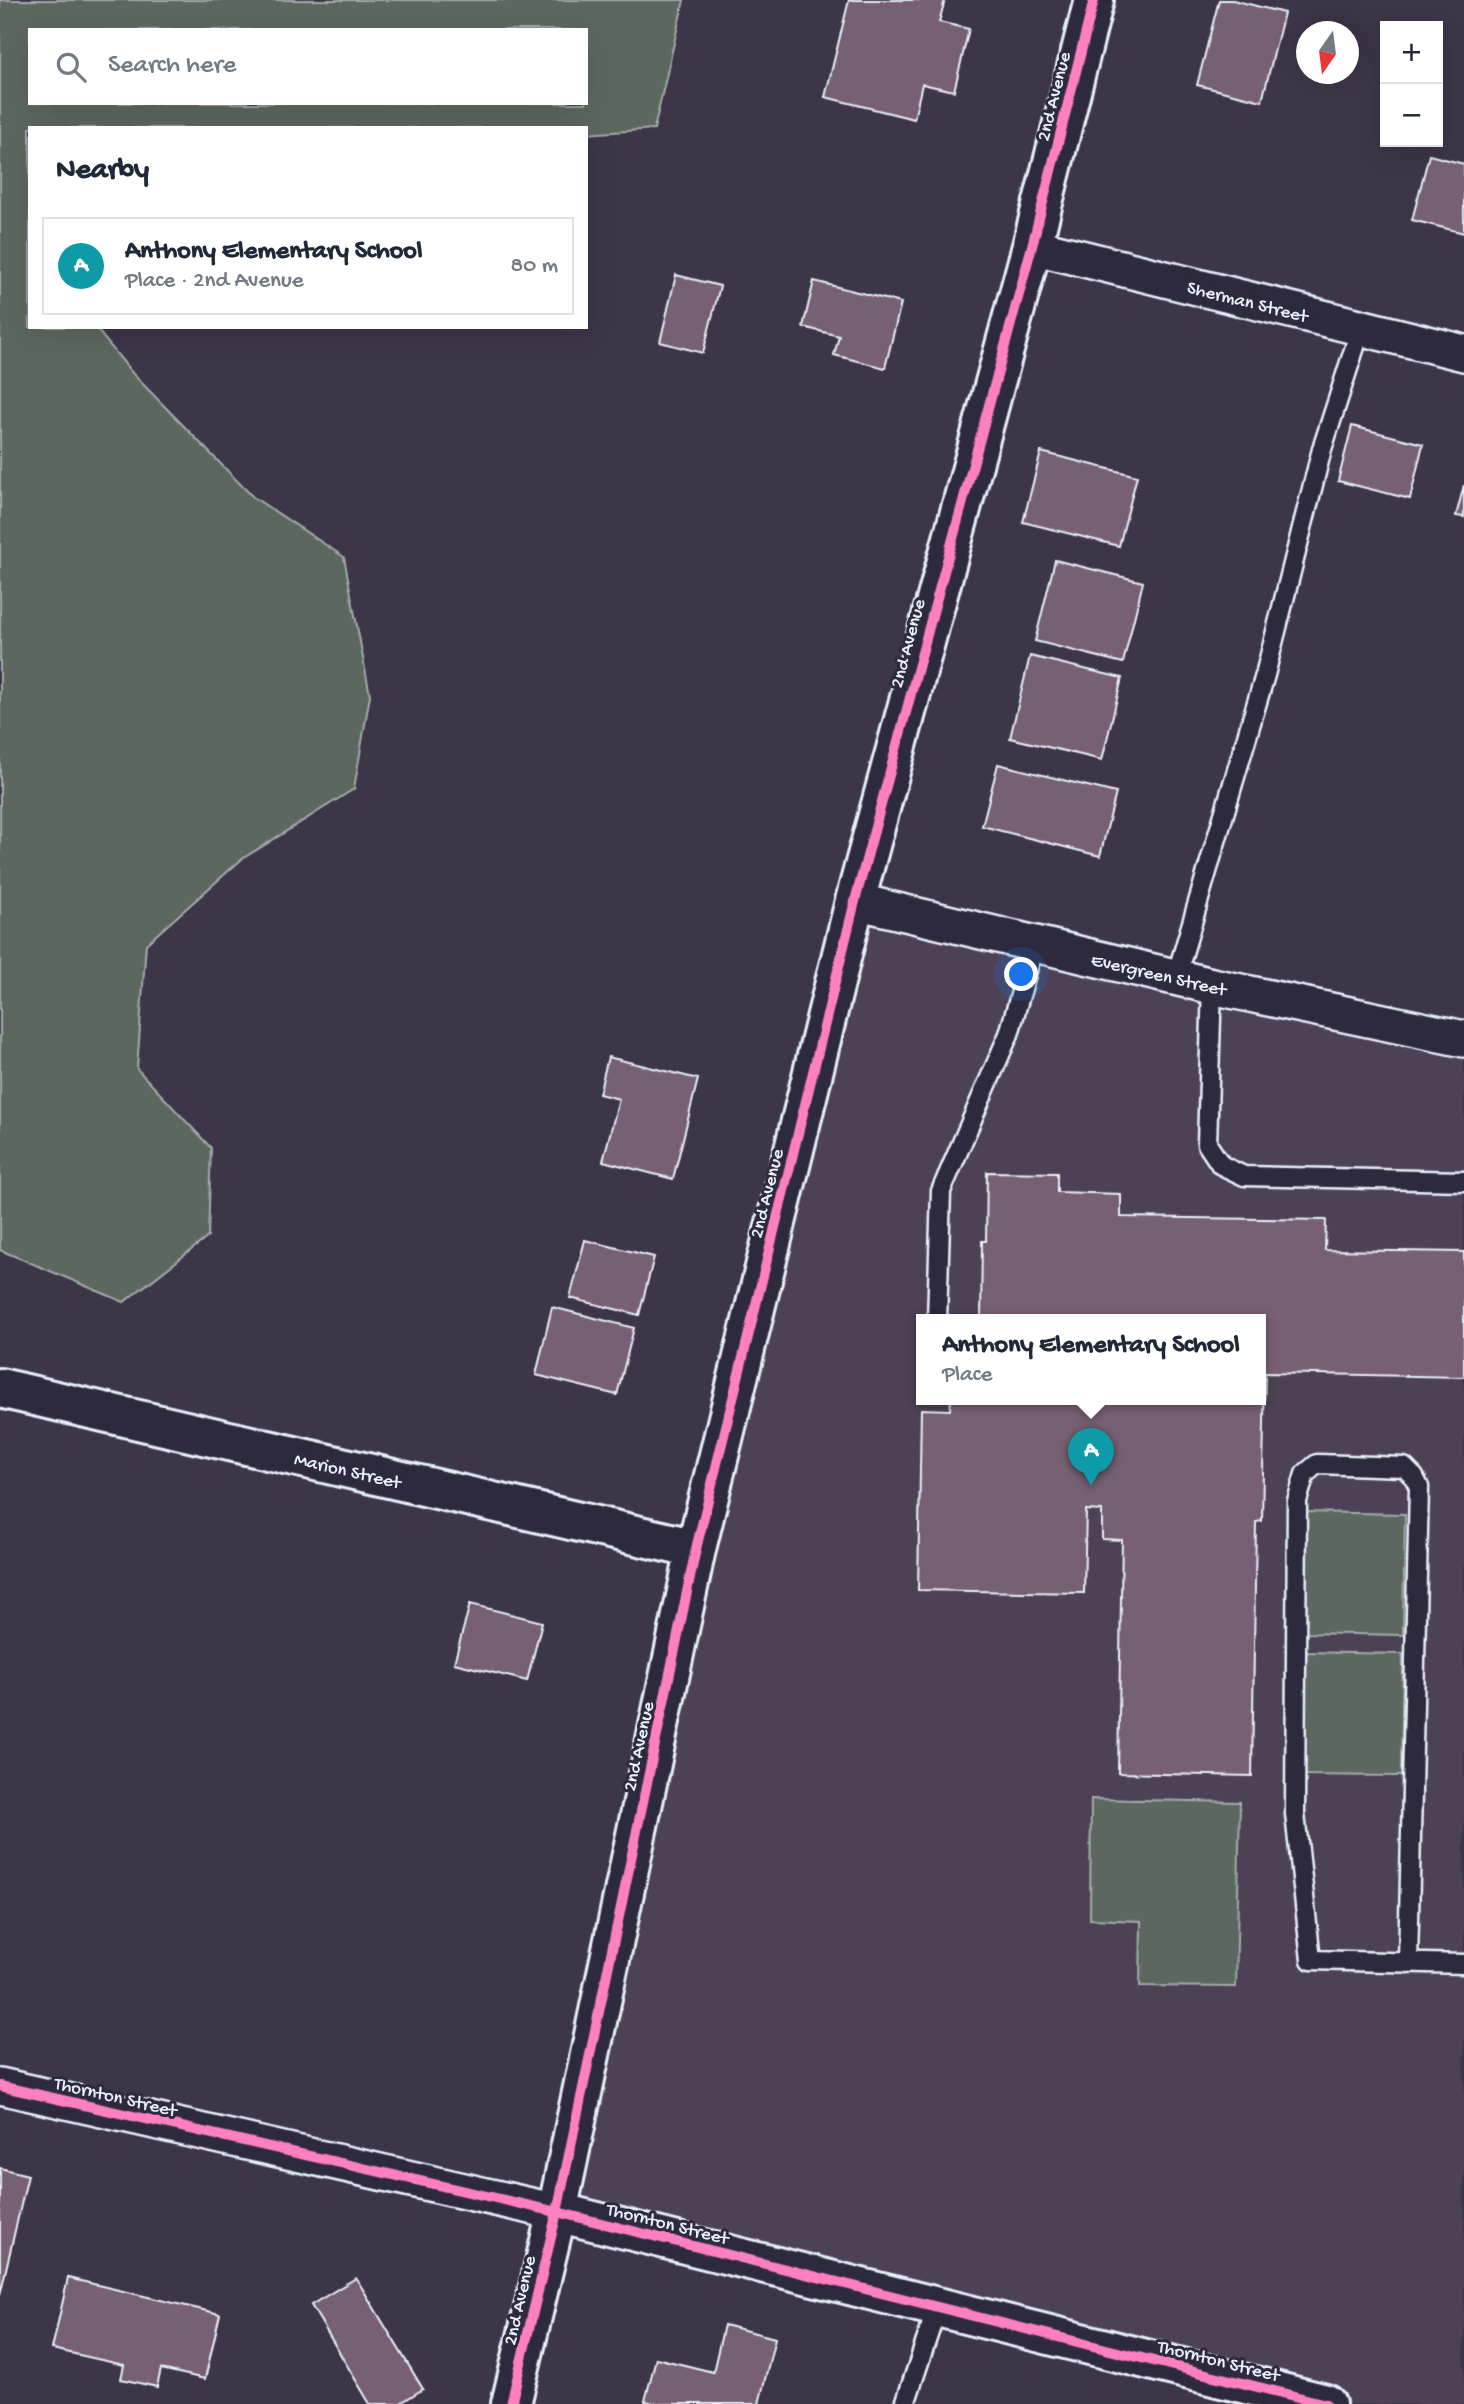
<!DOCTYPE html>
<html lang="en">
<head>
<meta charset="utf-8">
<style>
	:root { --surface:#fff; --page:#f2f2f3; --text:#1f2937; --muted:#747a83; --line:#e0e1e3; --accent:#7c3aed }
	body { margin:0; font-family:"Gochi Hand",sans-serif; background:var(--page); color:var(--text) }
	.controls { position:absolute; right:21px; top:21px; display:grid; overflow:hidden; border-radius:0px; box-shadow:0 7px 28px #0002 }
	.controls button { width:63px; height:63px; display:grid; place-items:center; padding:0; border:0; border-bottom:2px solid var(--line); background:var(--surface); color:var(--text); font:35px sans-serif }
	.compass { position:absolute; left:1296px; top:21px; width:63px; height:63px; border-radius:50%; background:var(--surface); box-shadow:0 7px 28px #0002; rotate:194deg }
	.you { position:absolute; left:1022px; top:975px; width:24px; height:24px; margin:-18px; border:5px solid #fff; border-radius:50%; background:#1a73e8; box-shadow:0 0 0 10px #1a73e833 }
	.badge { display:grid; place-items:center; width:46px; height:46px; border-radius:50%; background:var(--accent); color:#fff; font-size:23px; font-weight:700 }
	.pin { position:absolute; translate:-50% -58px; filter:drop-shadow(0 2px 4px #0008) }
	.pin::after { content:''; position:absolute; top:37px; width:24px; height:21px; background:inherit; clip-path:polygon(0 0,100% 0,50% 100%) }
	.popup { position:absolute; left:916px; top:1314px; width:350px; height:91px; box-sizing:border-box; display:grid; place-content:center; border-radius:0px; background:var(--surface); filter:drop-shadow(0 2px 5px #0005); font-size:23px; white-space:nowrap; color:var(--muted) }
	.popup b { font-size:26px; color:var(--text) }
	.popup::after { content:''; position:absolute; left:50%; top:100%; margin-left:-14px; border:14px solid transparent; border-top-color:var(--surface) }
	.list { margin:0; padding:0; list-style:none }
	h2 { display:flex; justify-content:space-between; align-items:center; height:91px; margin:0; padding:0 28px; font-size:30px }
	h2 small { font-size:23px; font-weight:400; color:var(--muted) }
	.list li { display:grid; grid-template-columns:46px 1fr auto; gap:21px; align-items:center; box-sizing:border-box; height:98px; margin:0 14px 14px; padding:0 14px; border:2px solid var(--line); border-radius:0px }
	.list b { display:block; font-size:26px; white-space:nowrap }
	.list p { margin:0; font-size:23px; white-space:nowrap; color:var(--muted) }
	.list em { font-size:23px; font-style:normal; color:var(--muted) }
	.icon { flex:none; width:38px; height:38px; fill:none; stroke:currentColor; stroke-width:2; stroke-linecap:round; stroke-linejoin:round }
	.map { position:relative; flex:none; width:1464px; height:2404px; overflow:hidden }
	.search { position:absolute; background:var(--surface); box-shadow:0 7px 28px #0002; left:28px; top:28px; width:560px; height:77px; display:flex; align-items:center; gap:18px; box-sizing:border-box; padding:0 24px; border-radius:0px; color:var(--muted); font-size:26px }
	.panel { position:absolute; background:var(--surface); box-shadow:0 7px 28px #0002; left:28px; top:126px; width:560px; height:203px; border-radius:0px }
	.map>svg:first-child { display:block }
</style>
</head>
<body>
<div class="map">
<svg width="1464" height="2404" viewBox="0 0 1464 2404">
	<rect width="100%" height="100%" fill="#3d3548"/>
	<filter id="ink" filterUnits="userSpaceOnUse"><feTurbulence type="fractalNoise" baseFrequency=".0143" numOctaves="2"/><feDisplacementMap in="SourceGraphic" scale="14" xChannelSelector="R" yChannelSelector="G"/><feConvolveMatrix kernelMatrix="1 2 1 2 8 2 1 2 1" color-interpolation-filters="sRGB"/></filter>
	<g filter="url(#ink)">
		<!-- built -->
		<path fill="#4e4255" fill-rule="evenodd" d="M855 901 1464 1039V2404H1322L557 2212ZM921 1320H1261V1400H921Z"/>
		<!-- green -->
		<g fill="#5c685e" stroke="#a2acab" stroke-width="2" fill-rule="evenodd">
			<path d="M0 0H684L654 129 586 134V128H30V327H95L133 374 253 497 344 557 370 695 354 789 242 859 146 944 137 1069 211 1148 208 1237 124 1302 0 1250ZM30 30H586V103H30Z"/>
			<path d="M1302 1512 1405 1514 1403 1635 1301 1633Z"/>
			<path d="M1301 1652 1403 1654 1401 1776 1299 1775Z"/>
			<path d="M1091 1799 1240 1802 1236 1987 1140 1986 1141 1921 1090 1919Z"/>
		</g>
		<!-- building -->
		<g fill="#776073" stroke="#e8f1f8" stroke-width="2">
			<path d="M849 0H945L939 22 969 29 954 91 922 84 914 119 825 97Z"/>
			<path d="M1219 0H1233L1284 13 1262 101 1197 85Z"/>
			<path d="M1429 155 1464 164V233L1412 220Z"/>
			<path d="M676 275 720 286 703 353 660 342Z"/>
			<path d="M814 281 901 303 885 368 834 355 839 336 803 327Z"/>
			<path d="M1352 426 1423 444 1410 499 1338 481Z"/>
			<path d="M1041 452 1137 476 1119 546 1023 522Z"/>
			<path d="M1464 485V517L1456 516Z"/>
			<path d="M1055 560 1143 582 1123 663 1035 641Z"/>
			<path d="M1030 656 1122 678 1102 760 1010 738Z"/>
			<path d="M998 764 1116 793 1100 856 982 826Z"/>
			<path d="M608 1057 698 1079 673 1179 603 1161 619 1099 599 1094Z"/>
			<path d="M987 1172 1057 1173V1192L1121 1194V1217L1326 1220 1325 1250 1464 1252V1377L1265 1373 1262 1521 1256 1522 1252 1776 1118 1773 1122 1540 1102 1539V1511L1086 1510 1084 1593 918 1590 921 1409 950 1410 951 1400H1261V1320H981L982 1241H986Z"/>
			<path d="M585 1240 654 1257 639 1315 570 1298Z"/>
			<path d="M552 1307 634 1328 617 1395 536 1375Z"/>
			<path d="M470 1604 542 1622 527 1681 454 1663Z"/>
			<path d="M0 2168 28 2175 0 2295Z"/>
			<path d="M68 2278 220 2314 205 2379 161 2369 157 2387 121 2379 124 2365 52 2349Z"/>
			<path d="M356 2278 423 2389 399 2404H370L311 2305Z"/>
			<path d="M724 2325 775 2338 759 2404H658L645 2401 656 2358 713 2372Z"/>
		</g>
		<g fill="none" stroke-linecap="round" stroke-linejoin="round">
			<defs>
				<g id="lane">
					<path d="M1176 977 1265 675 1322 449 1361 328"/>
					<path d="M1212 986 1207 1144 1221 1165 1244 1176 1464 1181"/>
					<path d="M937 1320 941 1191 1009 1034 1035 943"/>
					<path d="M1408 1963 1419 1487 1414 1477 1404 1467 1317 1464 1305 1474 1297 1501 1295 1814 1311 1960 1464 1964"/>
					<path d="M905 2404 937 2308"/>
				</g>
				<g id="street">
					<path d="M1032 246 1464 353"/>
					<path d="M855 901 1212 986 1464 1039"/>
					<path d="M0 2086 557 2212"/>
				</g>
				<g id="secondary">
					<path d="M0 1388 696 1549"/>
					<path d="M557 2212 1326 2404"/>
					<path d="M511 2404 557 2212 696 1549 855 901 1032 246 1094 0"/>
				</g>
			</defs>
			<!-- lane casing -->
			<use href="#lane" stroke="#e8f1f8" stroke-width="23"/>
			<!-- street casing -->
			<use href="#street" stroke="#e8f1f8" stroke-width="40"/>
			<!-- secondary casing -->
			<use href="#secondary" stroke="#e8f1f8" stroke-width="44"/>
			<!-- lane -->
			<use href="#lane" stroke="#2f2a3d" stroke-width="18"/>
			<!-- street -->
			<use href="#street" stroke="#2f2a3d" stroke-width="35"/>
			<!-- secondary -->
			<use href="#secondary" stroke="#2f2a3d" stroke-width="38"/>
			<defs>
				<g id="cycleway">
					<path d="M0 2086 557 2212 1326 2404"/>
					<path d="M511 2404 557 2212 696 1549 855 901 1032 246 1094 0"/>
				</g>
			</defs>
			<!-- cycleway casing -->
			<use href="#cycleway" stroke="#2f2a3d" stroke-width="15"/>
			<!-- cycleway -->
			<use href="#cycleway" stroke="#ff80c0" stroke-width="10"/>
		</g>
	</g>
	<g text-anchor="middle" stroke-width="6" stroke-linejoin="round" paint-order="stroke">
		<!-- street labels -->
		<g font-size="19" fill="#e8f1f8" stroke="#2f2a3d">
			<text transform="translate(1052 96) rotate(-76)" y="7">2nd Avenue</text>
			<text transform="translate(1248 300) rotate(14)" y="7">Sherman Street</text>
			<text transform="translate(906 643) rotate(-75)" y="7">2nd Avenue</text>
			<text transform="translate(1159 973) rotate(13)" y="7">Evergreen Street</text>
			<text transform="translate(765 1193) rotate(-76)" y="7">2nd Avenue</text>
			<text transform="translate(348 1469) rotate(13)" y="7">Marion Street</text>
			<text transform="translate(637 1746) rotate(-78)" y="7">2nd Avenue</text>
			<text transform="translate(116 2095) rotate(13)" y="7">Thornton Street</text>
			<text transform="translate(668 2222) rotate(14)" y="7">Thornton Street</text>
			<text transform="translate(518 2300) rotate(-77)" y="7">2nd Avenue</text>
			<text transform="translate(1219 2359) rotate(14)" y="7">Thornton Street</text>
		</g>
	</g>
</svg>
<div class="controls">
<button>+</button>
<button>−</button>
</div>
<svg class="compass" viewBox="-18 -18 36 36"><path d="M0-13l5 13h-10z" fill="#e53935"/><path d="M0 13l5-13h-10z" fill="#747a83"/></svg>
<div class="you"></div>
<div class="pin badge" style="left:1091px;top:1486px;background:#0f9aa8">A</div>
<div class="popup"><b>Anthony Elementary School</b>Place</div>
<div class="search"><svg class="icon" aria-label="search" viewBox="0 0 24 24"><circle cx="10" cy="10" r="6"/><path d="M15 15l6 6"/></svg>Search here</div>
<section class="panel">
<h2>Nearby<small></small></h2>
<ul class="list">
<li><span class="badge" style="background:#0f9aa8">A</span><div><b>Anthony Elementary School</b><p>Place · 2nd Avenue</p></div><em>80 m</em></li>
</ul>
</section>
</div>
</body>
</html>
